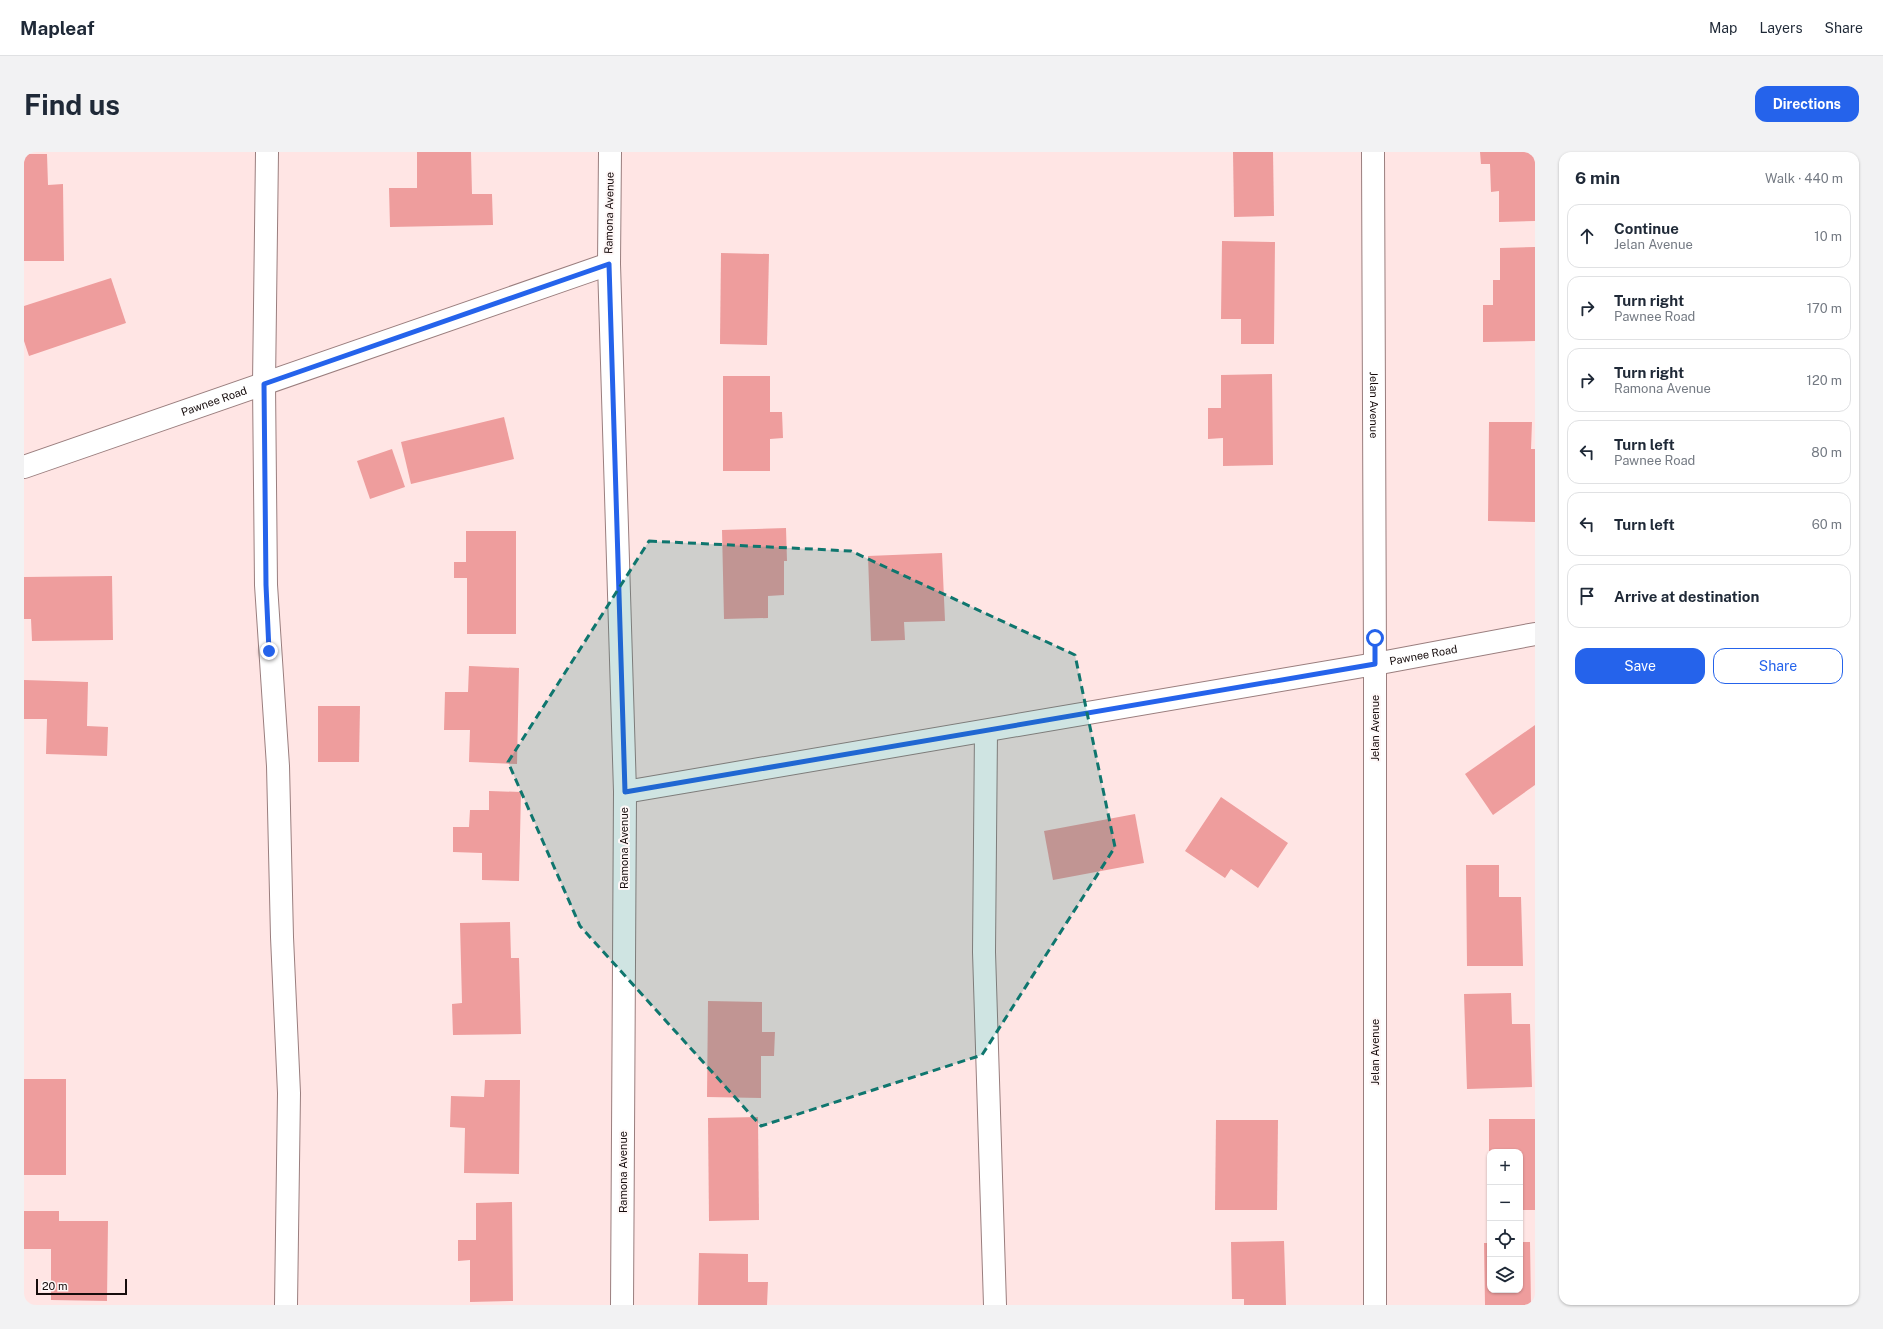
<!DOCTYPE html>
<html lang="en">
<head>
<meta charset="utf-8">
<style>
	:root { --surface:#fff; --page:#f2f2f3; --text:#1f2937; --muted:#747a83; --line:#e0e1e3; --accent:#2563eb }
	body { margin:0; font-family:"Public Sans",sans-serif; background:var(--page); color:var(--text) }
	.controls { position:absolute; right:12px; bottom:12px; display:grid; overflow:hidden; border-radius:8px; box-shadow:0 1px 3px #0004 }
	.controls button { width:36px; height:36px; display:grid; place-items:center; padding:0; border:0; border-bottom:1px solid var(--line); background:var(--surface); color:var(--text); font:20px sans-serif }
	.scale { position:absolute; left:12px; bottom:10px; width:91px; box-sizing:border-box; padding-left:4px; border:2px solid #160c0c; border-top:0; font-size:11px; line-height:14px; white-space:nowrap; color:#160c0c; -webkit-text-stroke:3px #fef7f7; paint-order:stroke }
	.stop { position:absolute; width:12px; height:12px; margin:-9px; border:3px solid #2563eb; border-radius:50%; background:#fff }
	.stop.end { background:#2563eb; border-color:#fff; box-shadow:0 1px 4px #0008 }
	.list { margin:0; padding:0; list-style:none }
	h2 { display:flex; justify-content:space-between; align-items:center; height:52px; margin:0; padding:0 16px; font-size:17px }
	h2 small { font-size:13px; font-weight:400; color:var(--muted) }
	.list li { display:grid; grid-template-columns:26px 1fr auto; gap:12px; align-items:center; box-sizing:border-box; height:64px; margin:0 8px 8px; padding:0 8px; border:1px solid var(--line); border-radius:12px }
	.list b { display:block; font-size:15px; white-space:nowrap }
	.list p { margin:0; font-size:13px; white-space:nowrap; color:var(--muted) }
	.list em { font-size:13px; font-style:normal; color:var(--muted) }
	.actions { display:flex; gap:8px; padding:12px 16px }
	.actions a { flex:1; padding:9px 0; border:1px solid var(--accent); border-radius:12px; text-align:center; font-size:14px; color:var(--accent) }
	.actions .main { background:var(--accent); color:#fff }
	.icon { flex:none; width:22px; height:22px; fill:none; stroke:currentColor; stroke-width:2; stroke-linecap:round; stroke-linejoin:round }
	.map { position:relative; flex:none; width:1511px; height:1153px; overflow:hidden; border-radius:12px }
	header { display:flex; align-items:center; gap:24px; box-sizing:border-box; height:56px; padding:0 20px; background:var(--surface); border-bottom:1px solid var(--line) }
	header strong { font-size:19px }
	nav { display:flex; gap:22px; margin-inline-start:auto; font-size:14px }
	.intro { display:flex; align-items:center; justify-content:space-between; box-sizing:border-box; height:96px; padding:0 24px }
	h1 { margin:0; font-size:28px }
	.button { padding:10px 18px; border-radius:12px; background:var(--accent); color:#fff; font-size:14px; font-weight:700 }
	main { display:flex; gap:24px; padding:0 24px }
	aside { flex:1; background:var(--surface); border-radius:12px; box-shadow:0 1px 3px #0004 }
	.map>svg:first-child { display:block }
</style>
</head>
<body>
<header>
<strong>Mapleaf</strong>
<nav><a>Map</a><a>Layers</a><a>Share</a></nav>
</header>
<div class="intro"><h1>Find us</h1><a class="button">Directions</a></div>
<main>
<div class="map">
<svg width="1511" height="1153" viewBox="0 0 1511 1153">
	<rect width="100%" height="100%" fill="#ffe5e4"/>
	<!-- building -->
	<g fill="#ee9d9d">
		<path d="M393 0H447L448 42H468L469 73 366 75 365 36H393Z"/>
		<path d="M1209 0H1249L1250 64 1210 65Z"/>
		<path d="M1456 0H1511V69L1475 70V39L1467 40 1466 12H1457Z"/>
		<path d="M0 2H23L24 33 39 32 40 109H0Z"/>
		<path d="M1198 89 1251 90 1250 192H1217V167H1197Z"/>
		<path d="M1511 95V189L1459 190V153H1469V128H1476V96Z"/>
		<path d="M697 101 745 102 743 193 696 192Z"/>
		<path d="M87 126 102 171 5 204 0 189V154Z"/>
		<path d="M1248 222 1249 313 1199 314V286L1184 287V256H1197V223Z"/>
		<path d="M699 224H746V260H758L759 286 746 287V319H699Z"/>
		<path d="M480 265 490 307 387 332 377 290Z"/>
		<path d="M1465 270H1508L1507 297H1511V370L1464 369Z"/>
		<path d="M368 297 381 335 346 347 333 309Z"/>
		<path d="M762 376 763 409H760V443L744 444V466L700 467 698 378Z"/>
		<path d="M442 379H492V482H443V426H430V410H442Z"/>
		<path d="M918 401 921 469 880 470 881 488 847 489 844 404Z"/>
		<path d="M88 424 89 488 8 489 7 467H0V425Z"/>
		<path d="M445 514 495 516 493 612 445 610 446 578H420L421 540H444Z"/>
		<path d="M0 528 64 530 63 574 84 575 83 604 22 602 23 567H0Z"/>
		<path d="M294 554H336L335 610H294Z"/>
		<path d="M1511 573V633L1469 663 1441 622Z"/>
		<path d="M465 639 497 640 495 729 458 728V701L429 700V675H445L446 658H465Z"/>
		<path d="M1197 645 1264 691 1234 736 1207 717 1201 726 1161 699Z"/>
		<path d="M1111 662 1120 711 1029 728 1020 679Z"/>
		<path d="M1442 713H1475V745H1497L1499 814H1443Z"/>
		<path d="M486 770 487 806H495L497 882 429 883 428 852 438 851 436 771Z"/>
		<path d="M1487 841 1488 872H1506L1508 935 1443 937 1440 842Z"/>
		<path d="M684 849 738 850V880H751L750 904H737V946L683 945Z"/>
		<rect x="0" y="927" width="42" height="96"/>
		<path d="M461 928H496L495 1022 440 1021 441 976 426 975 427 944 460 945Z"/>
		<path d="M734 965 735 1068 685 1069 684 966Z"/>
		<path d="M1465 967H1511V1058H1496V1000H1465Z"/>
		<path d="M1192 968H1254L1253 1058H1191Z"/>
		<path d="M1465 1008H1466V1058H1464Z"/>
		<path d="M488 1050 489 1149 446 1150V1108L434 1109V1088H452V1051Z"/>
		<path d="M0 1059H35V1069H84L83 1149 27 1148V1097H0Z"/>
		<path d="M1260 1089 1262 1153H1220V1147H1208L1207 1090Z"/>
		<path d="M1496 1090H1506L1507 1153H1461L1460 1091H1466V1138H1496Z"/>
		<path d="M675 1101 724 1102V1130H744L743 1153H674Z"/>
	</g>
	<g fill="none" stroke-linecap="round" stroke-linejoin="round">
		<defs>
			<g id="minor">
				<path d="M243 0 240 232 242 433 254 614 258 785 265 941 262 1153"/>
				<path d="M586 0 585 112 601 640 598 1153"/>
				<path id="s1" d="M1349 0 1351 512V1153"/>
				<path id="s2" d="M0 315 585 112"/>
				<path d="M962 579 960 800 971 1153"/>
				<path id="s3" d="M601 640 1351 512 1511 482"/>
			</g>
		</defs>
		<!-- minor casing -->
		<use href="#minor" stroke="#9a7e7e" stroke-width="24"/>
		<!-- minor -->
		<use href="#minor" stroke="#fff" stroke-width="22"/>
	</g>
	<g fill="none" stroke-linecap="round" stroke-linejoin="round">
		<!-- route -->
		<path stroke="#2563eb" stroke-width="5" d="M245 499 242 433 240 232 585 112 601 640 1351 512V486"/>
	</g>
	<!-- marked area -->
	<path fill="#0f766e" fill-opacity="0.2" stroke="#0f766e" stroke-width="3" stroke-dasharray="8 5" stroke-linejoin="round" d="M625 389 827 399 1051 503 1091 695 958 903 737 974 556 774 484 610Z"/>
	<g text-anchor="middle" stroke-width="4" stroke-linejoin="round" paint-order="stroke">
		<!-- street labels -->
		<g font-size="11" fill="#160c0c" stroke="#fef7f7">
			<text transform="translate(585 61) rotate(-89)" y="4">Ramona Avenue</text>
			<text dy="4" stroke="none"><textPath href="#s2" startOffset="201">Pawnee Road</textPath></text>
			<text dy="4" stroke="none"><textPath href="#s1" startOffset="253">Jelan Avenue</textPath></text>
			<text dy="4" stroke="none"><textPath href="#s3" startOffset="810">Pawnee Road</textPath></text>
			<text transform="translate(1351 576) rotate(-90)" y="4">Jelan Avenue</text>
			<text transform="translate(600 696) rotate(-90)" y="4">Ramona Avenue</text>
			<text transform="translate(1351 900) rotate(-90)" y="4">Jelan Avenue</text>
			<text transform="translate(599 1020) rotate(-90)" y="4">Ramona Avenue</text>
		</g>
	</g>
</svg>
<div class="controls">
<button>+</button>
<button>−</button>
<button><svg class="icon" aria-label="locate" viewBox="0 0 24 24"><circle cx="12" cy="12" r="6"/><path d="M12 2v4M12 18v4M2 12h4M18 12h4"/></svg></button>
<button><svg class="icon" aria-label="layers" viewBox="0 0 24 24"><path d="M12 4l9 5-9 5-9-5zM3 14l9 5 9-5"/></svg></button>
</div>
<div class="scale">20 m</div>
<div class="stop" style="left:1351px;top:486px"></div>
<div class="stop end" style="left:245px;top:499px"></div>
</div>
<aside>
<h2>6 min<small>Walk · 440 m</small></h2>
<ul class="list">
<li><svg class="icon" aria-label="ahead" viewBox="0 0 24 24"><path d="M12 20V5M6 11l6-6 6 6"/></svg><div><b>Continue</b><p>Jelan Avenue</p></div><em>10 m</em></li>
<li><svg class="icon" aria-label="right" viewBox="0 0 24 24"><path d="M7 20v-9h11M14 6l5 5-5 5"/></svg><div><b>Turn right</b><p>Pawnee Road</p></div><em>170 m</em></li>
<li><svg class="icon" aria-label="right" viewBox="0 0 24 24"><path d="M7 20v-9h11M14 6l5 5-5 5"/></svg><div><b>Turn right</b><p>Ramona Avenue</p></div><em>120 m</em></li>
<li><svg class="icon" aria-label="left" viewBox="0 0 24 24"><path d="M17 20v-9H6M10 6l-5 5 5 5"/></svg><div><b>Turn left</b><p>Pawnee Road</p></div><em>80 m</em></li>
<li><svg class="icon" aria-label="left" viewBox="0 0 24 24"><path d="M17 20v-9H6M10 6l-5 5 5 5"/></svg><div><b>Turn left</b></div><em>60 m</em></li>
<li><svg class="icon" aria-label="arrive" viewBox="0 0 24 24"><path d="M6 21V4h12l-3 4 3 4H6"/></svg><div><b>Arrive at destination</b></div></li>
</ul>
<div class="actions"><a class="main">Save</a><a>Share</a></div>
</aside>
</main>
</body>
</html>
